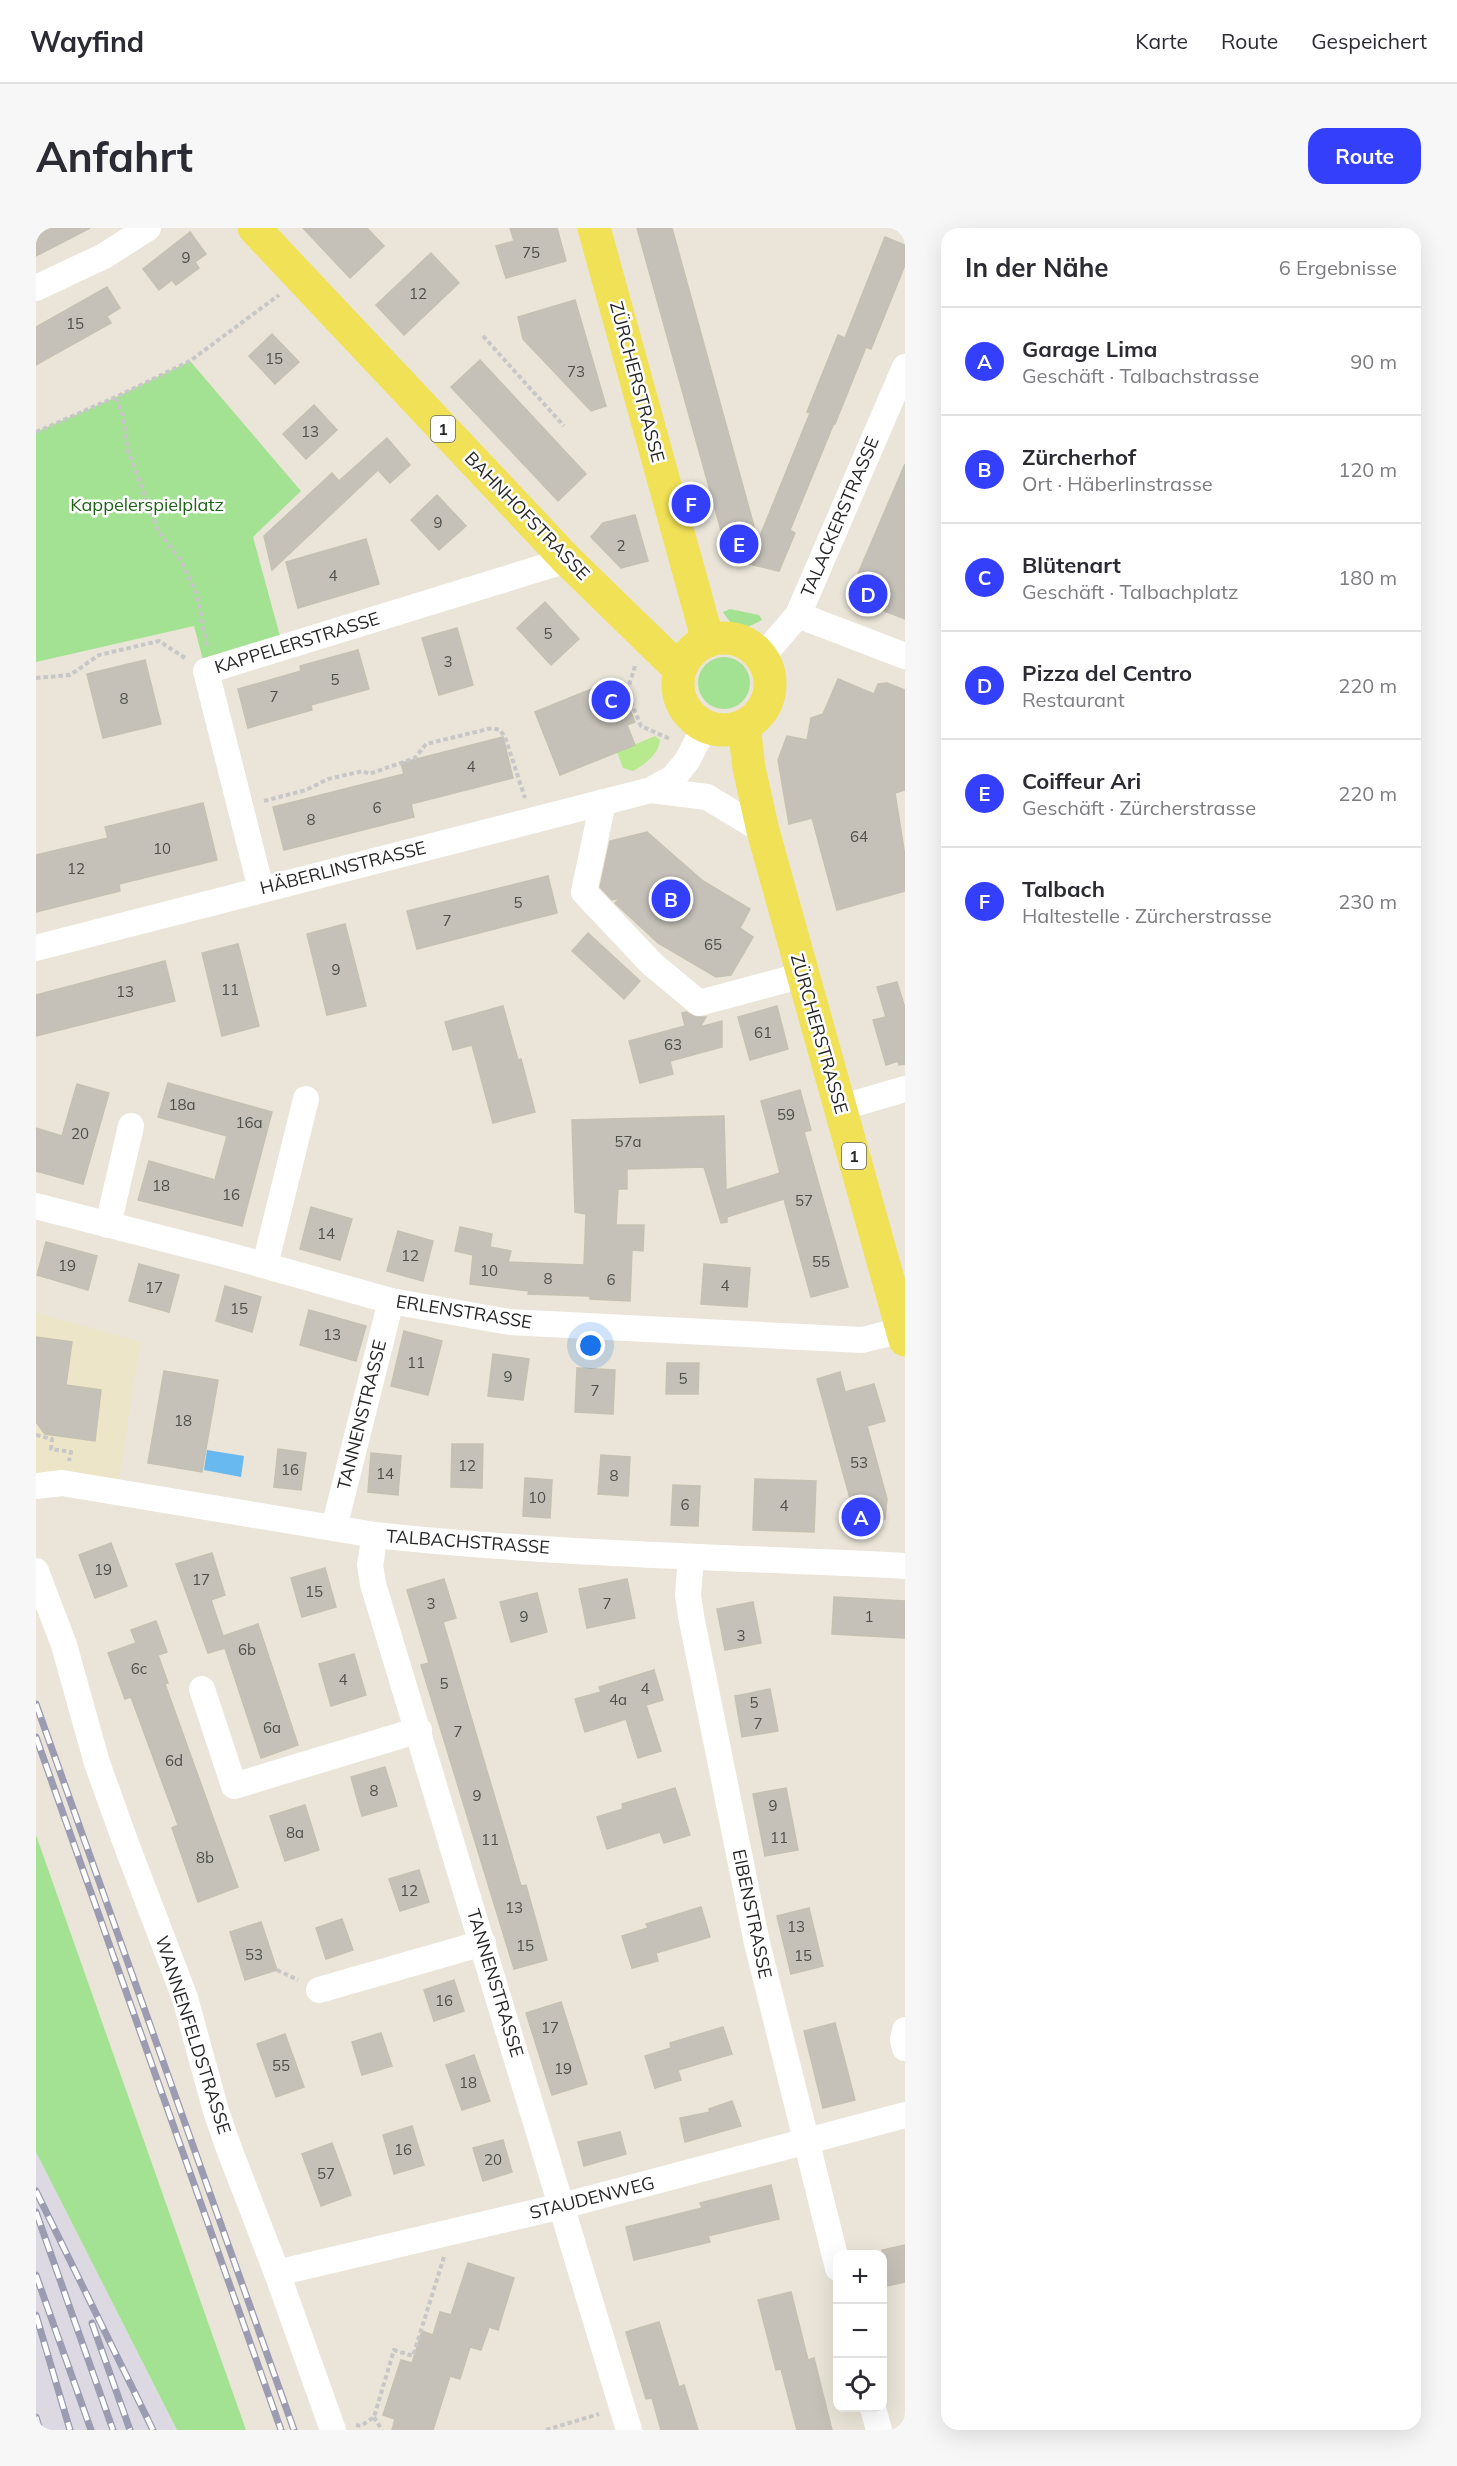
<!DOCTYPE html>
<html lang="de">
<head>
<meta charset="utf-8">
<style>
	:root { --surface:#fff; --page:#f7f7f7; --text:#2b2b33; --muted:#7c7c81; --line:#e1e1e2; --accent:#343ffb }
	body { margin:0; font-family:Mulish,sans-serif; background:var(--page); color:var(--text) }
	.controls { position:absolute; right:18px; bottom:18px; display:grid; overflow:hidden; border-radius:12px; box-shadow:0 6px 24px #0002 }
	.controls button { width:54px; height:54px; display:grid; place-items:center; padding:0; border:0; border-bottom:2px solid var(--line); background:var(--surface); color:var(--text); font:30px sans-serif }
	.you { position:absolute; left:555px; top:1118px; width:21px; height:21px; margin:-15px; border:4px solid #fff; border-radius:50%; background:#1a73e8; box-shadow:0 0 0 9px #1a73e833 }
	.badge { display:grid; place-items:center; width:39px; height:39px; border-radius:50%; background:var(--accent); color:#fff; font-size:20px; font-weight:700 }
	.pin { position:absolute; translate:-50% -50%; border:3px solid #fff; box-shadow:0 2px 6px #0006 }
	.list { margin:0; padding:0; list-style:none }
	h2 { display:flex; justify-content:space-between; align-items:center; height:78px; margin:0; padding:0 24px; font-size:26px }
	h2 small { font-size:20px; font-weight:400; color:var(--muted) }
	.list li { display:grid; grid-template-columns:39px 1fr auto; gap:18px; align-items:center; box-sizing:border-box; height:108px; padding:0 24px; border-top:2px solid var(--line) }
	.list b { display:block; font-size:22px; white-space:nowrap }
	.list p { margin:0; font-size:20px; white-space:nowrap; color:var(--muted) }
	.list em { font-size:20px; font-style:normal; color:var(--muted) }
	.icon { flex:none; width:33px; height:33px; fill:none; stroke:currentColor; stroke-width:2; stroke-linecap:round; stroke-linejoin:round }
	.map { position:relative; flex:none; width:869px; height:2202px; overflow:hidden; border-radius:18px }
	header { display:flex; align-items:center; gap:36px; box-sizing:border-box; height:84px; padding:0 30px; background:var(--surface); border-bottom:2px solid var(--line) }
	header strong { font-size:28px }
	nav { display:flex; gap:33px; margin-inline-start:auto; font-size:21px }
	.intro { display:flex; align-items:center; justify-content:space-between; box-sizing:border-box; height:144px; padding:0 36px }
	h1 { margin:0; font-size:42px }
	.button { padding:15px 27px; border-radius:18px; background:var(--accent); color:#fff; font-size:21px; font-weight:700 }
	main { display:flex; gap:36px; padding:0 36px }
	aside { flex:1; background:var(--surface); border-radius:18px; box-shadow:0 6px 24px #0002 }
	.map>svg:first-child { display:block }
</style>
</head>
<body>
<header>
<strong>Wayfind</strong>
<nav><a>Karte</a><a>Route</a><a>Gespeichert</a></nav>
</header>
<div class="intro"><h1>Anfahrt</h1><a class="button">Route</a></div>
<main>
<div class="map">
<svg width="869" height="2202" viewBox="0 0 869 2202">
	<rect width="100%" height="100%" fill="#eae5d8"/>
	<!-- industrial -->
	<path fill="#ddd9e2" d="M0 1924 141 2202H0Z"/>
	<!-- education -->
	<path fill="#ede5c7" d="M0 1085 104 1114 81 1264 0 1258Z"/>
	<!-- green -->
	<g fill="#a4e293">
		<path d="M154 133 265 263 217 309 247 419 170 443 158 398 0 434V204L80 169Z"/>
		<path d="M694 381 723 387 726 392C706 403 700 404 687 384Z"/>
		<circle cx="688" cy="455" r="26"/>
		<path d="M0 1607 210 2202H141L0 1924Z"/>
	</g>
	<!-- pitch -->
	<path fill="#b7ea8e" d="M619 508 624 512C623 526 608 537 597 543L587 540 581 524Z"/>
	<!-- water -->
	<path fill="#68b9ef" d="M171 1222 208 1228 205 1249 168 1242Z"/>
	<!-- building -->
	<g fill="#c5c1b8" stroke="#c5c1b2" stroke-width="1.5">
		<path d="M0 0H54L0 28Z"/>
		<path d="M267 0H331L348 18 314 50Z"/>
		<path d="M474 0H521L530 33 470 50 460 18 478 13Z"/>
		<path d="M601 0H636L722 313 774 185 771 184 802 107 809 110 849 9 869 17V37L835 121 830 119 799 196 798 195 754 302 759 305 743 343 693 331Z"/>
		<path d="M154 4 170 26 159 34 163 40 140 57 136 52 123 62 107 41Z"/>
		<path d="M395 25 423 55 368 107 340 77Z"/>
		<path d="M71 59 84 80 71 88 75 95 0 137V99Z"/>
		<path d="M539 72 570 178 555 183 487 111 482 89Z"/>
		<path d="M236 106 263 134 239 156 213 128Z"/>
		<path d="M444 132 550 246 522 273 415 159Z"/>
		<path d="M278 177 301 202 270 231 247 206Z"/>
		<path d="M351 210 374 237 354 255 342 242 236 342 228 308 296 245 303 253Z"/>
		<path d="M869 236V391L812 369Z"/>
		<path d="M401 267 430 298 403 322 375 292Z"/>
		<path d="M599 287 612 333 585 340 555 309 567 295Z"/>
		<path d="M330 311 343 356 262 380 250 334Z"/>
		<path d="M509 374 543 411 515 437 481 400Z"/>
		<path d="M421 400 437 457 403 467 386 410Z"/>
		<path d="M322 422 333 461 275 477 276 482 212 500 202 461 265 443 264 438Z"/>
		<path d="M109 432 125 496 67 510 51 446Z"/>
		<path d="M802 451 838 466 842 456 851 455 869 462V562L859 565 869 628V663L801 682 776 590 753 596 742 532 751 508 771 512 775 490 787 486Z"/>
		<path d="M573 454 580 471 588 468 599 494 591 497 599 517 524 547 499 484Z"/>
		<path d="M467 509 477 550 375 576 378 589 248 622 237 579 368 546 365 535Z"/>
		<path d="M167 575 181 632 83 656 84 663 0 684V627L72 610 69 599Z"/>
		<path d="M611 604 667 653 714 681 704 700 717 709 695 747 680 749 622 715 579 675 584 670 576 672 564 659 574 613Z"/>
		<path d="M512 648 521 685 381 721 371 683Z"/>
		<path d="M309 696 330 778 291 787 271 706Z"/>
		<path d="M552 705 604 753 588 771 536 723Z"/>
		<path d="M202 716 223 798 186 808 166 725Z"/>
		<path d="M129 733 139 773 0 808V767Z"/>
		<path d="M861 754 869 780V836L863 837 862 833 850 837 837 792 850 789 841 759Z"/>
		<path d="M467 778 482 832 485 831 499 884 457 895 436 817 417 822 409 794Z"/>
		<path d="M741 778 752 821 714 832 702 789Z"/>
		<path d="M650 784 659 789H670L664 799 686 793V819L634 833 637 846 604 855 593 813 649 798 646 785Z"/>
		<path d="M132 855 236 884 206 998 102 972 113 933 179 952 191 908 122 889Z"/>
		<path d="M41 856 73 865 47 956 0 943V900L26 908Z"/>
		<path d="M764 862 775 902 768 904 812 1059 775 1069 748 971 691 989V994L685 995 668 939 591 941V961H582L580 997H608L607 1023 596 1022 594 1073 554 1071V1068L492 1066 493 1063 434 1056 437 1027 419 1023 424 999 456 1006 454 1019 475 1023 472 1034 548 1037 550 986 539 984 536 892 688 888 690 962 744 945 725 873Z"/>
		<path d="M275 979 316 991 304 1032 264 1021Z"/>
		<path d="M362 1003 397 1013 387 1053 351 1043Z"/>
		<path d="M10 1014 61 1028 52 1062 1 1047Z"/>
		<path d="M103 1036 143 1047 133 1084 93 1073Z"/>
		<path d="M668 1036 714 1040 711 1079 665 1076Z"/>
		<path d="M189 1058 225 1069 216 1104 180 1093Z"/>
		<path d="M273 1082 330 1098 320 1133 264 1117Z"/>
		<path d="M368 1103 406 1113 392 1167 355 1158Z"/>
		<path d="M0 1109 36 1114 30 1157 65 1162 59 1213 9 1206 0 1194Z"/>
		<path d="M457 1126 493 1131 487 1172 452 1168Z"/>
		<path d="M631 1135H663L662 1166H630Z"/>
		<path d="M541 1140 579 1142 577 1186 539 1184Z"/>
		<path d="M128 1143 182 1152 166 1244 112 1235Z"/>
		<path d="M804 1144 809 1164 838 1156 849 1193 831 1198 851 1271 849 1291 822 1299 781 1151Z"/>
		<path d="M416 1216H447L446 1260 415 1259Z"/>
		<path d="M242 1221 270 1225 265 1262 238 1259Z"/>
		<path d="M335 1225 365 1228 362 1267 332 1264Z"/>
		<path d="M565 1227 594 1229 592 1268 562 1266Z"/>
		<path d="M489 1250 516 1252 514 1290 487 1288Z"/>
		<path d="M719 1251 780 1253 778 1304 717 1302Z"/>
		<path d="M637 1257 664 1258 662 1298 635 1297Z"/>
		<path d="M75 1315 91 1358 59 1370 43 1327Z"/>
		<path d="M176 1325 189 1367 175 1372 187 1408 222 1396 262 1517 225 1530 189 1420 172 1425 140 1336Z"/>
		<path d="M289 1340 300 1379 266 1389 255 1350Z"/>
		<path d="M408 1351 420 1390 407 1394 485 1658 490 1657 511 1732 478 1741 385 1437 393 1435 371 1362Z"/>
		<path d="M591 1351 599 1390 551 1400 543 1361Z"/>
		<path d="M501 1365 511 1404 475 1414 464 1374Z"/>
		<path d="M798 1369 869 1373V1410L796 1406Z"/>
		<path d="M717 1374 725 1415 689 1422 681 1381Z"/>
		<path d="M120 1393 131 1424 122 1427 132 1455 129 1456 202 1659 162 1674 136 1600 142 1597 95 1469 89 1471 72 1425 100 1415 95 1402Z"/>
		<path d="M318 1426 330 1467 295 1478 283 1436Z"/>
		<path d="M618 1442 627 1472 610 1477 625 1523 602 1530 590 1491 549 1504 539 1471 565 1464 563 1459Z"/>
		<path d="M734 1461 742 1503 706 1509 699 1468Z"/>
		<path d="M349 1539 361 1578 326 1588 315 1549Z"/>
		<path d="M639 1560 654 1607 628 1615 624 1604 571 1621 561 1589 587 1581 586 1576Z"/>
		<path d="M750 1560 762 1622 729 1628 717 1566Z"/>
		<path d="M269 1577 283 1622 249 1633 234 1588Z"/>
		<path d="M383 1642 393 1674 364 1683 353 1651Z"/>
		<path d="M665 1679 674 1709 620 1725 622 1733 596 1740 586 1708 612 1700 610 1696Z"/>
		<path d="M773 1680 787 1738 755 1746 741 1688Z"/>
		<path d="M306 1691 317 1722 290 1731 280 1700Z"/>
		<path d="M225 1694 241 1742 209 1752 194 1704Z"/>
		<path d="M418 1752 428 1783 398 1793 388 1762Z"/>
		<path d="M525 1774 551 1856 516 1867 490 1785Z"/>
		<path d="M799 1795 819 1872 787 1880 768 1803Z"/>
		<path d="M687 1799 696 1826 642 1842 645 1852 619 1860 609 1828 635 1820 634 1815Z"/>
		<path d="M345 1805 356 1838 326 1847 316 1814Z"/>
		<path d="M249 1806 268 1859 240 1869 221 1816Z"/>
		<path d="M438 1827 454 1873 426 1882 410 1837Z"/>
		<path d="M696 1873 705 1898 649 1914 644 1890 674 1884 673 1881Z"/>
		<path d="M376 1898 388 1937 358 1946 347 1907Z"/>
		<path d="M584 1904 590 1926 548 1938 542 1914Z"/>
		<path d="M467 1912 476 1944 447 1953 437 1920Z"/>
		<path d="M296 1915 315 1967 285 1978 266 1926Z"/>
		<path d="M735 1957 743 1991 672 2008 674 2014 598 2032 590 1999 666 1980 664 1975Z"/>
		<path d="M869 2017V2054L846 2059V2022Z"/>
		<path d="M432 2035 478 2050 462 2102 453 2099 445 2122 434 2119 424 2151 414 2148 397 2202H356L359 2191 347 2187 365 2132 376 2135 386 2103 397 2107 404 2084 415 2087Z"/>
		<path d="M755 2064 772 2132 778 2130 796 2202H761L745 2141 740 2142 722 2072Z"/>
		<path d="M623 2094 643 2159 648 2157 662 2202H625L616 2170 610 2171 590 2104Z"/>
	</g>
	<g fill="none" stroke-linecap="round" stroke-linejoin="round">
		<!-- path -->
		<g stroke="#c7c7c7" stroke-width="4" stroke-dasharray="4.5 3" stroke-linecap="butt">
			<path d="M447 108 528 198"/>
			<path d="M80 170 87 188 92 223 122 302 146 334 161 366 171 418"/>
			<path d="M0 204 80 169 154 133 243 67"/>
			<path d="M599 438 591 464 605 498 634 511"/>
			<path d="M0 450 34 447 63 427 123 413 149 430"/>
			<path d="M583 470 582 468 591 464"/>
			<path d="M228 573 270 562 292 551 327 543 333 546 379 530 390 516 456 500 464 502 469 509 489 570"/>
			<path d="M0 1207 16 1211 15 1221 35 1224 33 1233"/>
			<path d="M241 1742 262 1752"/>
			<path d="M338 2189 346 2202"/>
			<path d="M320 2197 325 2198 338 2189 358 2122 377 2128 408 2029"/>
			<path d="M510 2202 563 2186"/>
		</g>
		<!-- minor -->
		<g stroke="#fff" stroke-width="26">
			<path d="M0 60 68 28 112 0"/>
			<path d="M762 387 869 428"/>
			<path d="M726 429 762 387 869 139"/>
			<path d="M615 562 671 569 727 603"/>
			<path d="M567 574 548 664 616 736 663 775 749 752 766 745"/>
			<path d="M225 661 170 443 531 332"/>
			<path d="M0 720 615 562 637 550 651 533 669 498"/>
			<path d="M804 880 869 861"/>
			<path d="M0 978 195 1028 355 1073 473 1094 826 1112 866 1102"/>
			<path d="M72 997 95 898"/>
			<path d="M229 1037 270 871"/>
			<path d="M0 1258 26 1255 339 1307C515 1326 692 1329 869 1338"/>
			<path d="M298 1300 355 1073"/>
			<path d="M339 1307 334 1337 337 1356 593 2202"/>
			<path d="M655 1329 652 1367 655 1388 721 1715 802 2040"/>
			<path d="M0 1343 28 1417 61 1535 92 1621 149 1770 180 1883 192 1918 241 2045 297 2202"/>
			<path d="M166 1461 198 1558 383 1502"/>
			<path d="M283 1762 447 1715"/>
			<path d="M869 1802 867 1812 869 1820"/>
			<path d="M241 2045 526 1978 869 1887"/>
			<path d="M837 2180 843 2202"/>
		</g>
		<!-- major -->
		<g stroke="#f1e156" stroke-width="33">
			<path d="M218 0 531 332 644 442"/>
			<path d="M558 0 672 413"/>
			<circle cx="688" cy="456" r="46"/>
			<path d="M708 498 713 540 727 603 869 1112"/>
		</g>
		<defs>
			<g id="rail">
				<path d="M0 1476 258 2202"/>
				<path d="M0 1509 245 2202"/>
				<path d="M0 1963 117 2202"/>
				<path d="M0 1984 77 2202"/>
				<path d="M0 2047 55 2202"/>
				<path d="M0 2087 34 2202"/>
				<path d="M56 2095 94 2202"/>
				<path d="M0 2189 4 2202"/>
			</g>
		</defs>
		<!-- rail casing -->
		<use href="#rail" stroke="#9b9cb2" stroke-width="7"/>
		<!-- rail -->
		<use href="#rail" stroke="#fff" stroke-width="4.5" stroke-dasharray="14" stroke-linecap="butt"/>
	</g>
	<g text-anchor="middle" stroke-width="5" stroke-linejoin="round" paint-order="stroke">
		<!-- number labels -->
		<g font-size="15" fill="#4e4e4b">
			<text x="495" y="30">75</text>
			<text x="150" y="35">9</text>
			<text x="382" y="71">12</text>
			<text x="39" y="101">15</text>
			<text x="238" y="136">15</text>
			<text x="540" y="149">73</text>
			<text x="274" y="209">13</text>
			<text x="402" y="300">9</text>
			<text x="585" y="323">2</text>
			<text x="297" y="353">4</text>
			<text x="512" y="411">5</text>
			<text x="412" y="439">3</text>
			<text x="299" y="457">5</text>
			<text x="238" y="474">7</text>
			<text x="88" y="476">8</text>
			<text x="435" y="544">4</text>
			<text x="341" y="585">6</text>
			<text x="275" y="597">8</text>
			<text x="823" y="614">64</text>
			<text x="126" y="626">10</text>
			<text x="40" y="646">12</text>
			<text x="482" y="680">5</text>
			<text x="411" y="698">7</text>
			<text x="677" y="722">65</text>
			<text x="300" y="747">9</text>
			<text x="194" y="767">11</text>
			<text x="89" y="769">13</text>
			<text x="727" y="810">61</text>
			<text x="637" y="822">63</text>
			<text x="146" y="882">18a</text>
			<text x="750" y="892">59</text>
			<text x="213" y="900">16a</text>
			<text x="44" y="911">20</text>
			<text x="592" y="919">57a</text>
			<text x="125" y="963">18</text>
			<text x="195" y="972">16</text>
			<text x="768" y="978">57</text>
			<text x="290" y="1011">14</text>
			<text x="374" y="1033">12</text>
			<text x="785" y="1039">55</text>
			<text x="31" y="1043">19</text>
			<text x="453" y="1048">10</text>
			<text x="512" y="1056">8</text>
			<text x="575" y="1057">6</text>
			<text x="689" y="1063">4</text>
			<text x="118" y="1065">17</text>
			<text x="203" y="1086">15</text>
			<text x="296" y="1112">13</text>
			<text x="380" y="1140">11</text>
			<text x="472" y="1154">9</text>
			<text x="647" y="1156">5</text>
			<text x="559" y="1168">7</text>
			<text x="147" y="1198">18</text>
			<text x="823" y="1240">53</text>
			<text x="431" y="1243">12</text>
			<text x="254" y="1247">16</text>
			<text x="349" y="1251">14</text>
			<text x="578" y="1253">8</text>
			<text x="501" y="1275">10</text>
			<text x="649" y="1282">6</text>
			<text x="748" y="1283">4</text>
			<text x="67" y="1347">19</text>
			<text x="165" y="1357">17</text>
			<text x="278" y="1369">15</text>
			<text x="395" y="1381">3</text>
			<text x="571" y="1381">7</text>
			<text x="488" y="1394">9</text>
			<text x="833" y="1394">1</text>
			<text x="705" y="1413">3</text>
			<text x="211" y="1427">6b</text>
			<text x="103" y="1446">6c</text>
			<text x="307" y="1457">4</text>
			<text x="408" y="1461">5</text>
			<text x="609" y="1466">4</text>
			<text x="582" y="1477">4a</text>
			<text x="718" y="1480">5</text>
			<text x="722" y="1501">7</text>
			<text x="236" y="1505">6a</text>
			<text x="422" y="1509">7</text>
			<text x="138" y="1538">6d</text>
			<text x="338" y="1568">8</text>
			<text x="441" y="1573">9</text>
			<text x="737" y="1583">9</text>
			<text x="259" y="1610">8a</text>
			<text x="743" y="1615">11</text>
			<text x="454" y="1617">11</text>
			<text x="169" y="1635">8b</text>
			<text x="373" y="1668">12</text>
			<text x="478" y="1685">13</text>
			<text x="760" y="1704">13</text>
			<text x="489" y="1723">15</text>
			<text x="218" y="1732">53</text>
			<text x="767" y="1733">15</text>
			<text x="408" y="1778">16</text>
			<text x="514" y="1805">17</text>
			<text x="245" y="1843">55</text>
			<text x="527" y="1846">19</text>
			<text x="432" y="1860">18</text>
			<text x="367" y="1927">16</text>
			<text x="457" y="1937">20</text>
			<text x="290" y="1951">57</text>
		</g>
		<!-- shield labels -->
		<g fill="#fff" stroke="#686868" stroke-width="1.5">
			<rect x="395" y="188" width="24" height="26" rx="4.5"/>
			<rect x="806" y="915" width="24" height="26" rx="4.5"/>
		</g>
		<g font-size="16" font-weight="bold" fill="#272727">
			<text x="407" y="207">1</text>
			<text x="818" y="934">1</text>
		</g>
		<!-- street labels -->
		<g font-size="18" fill="#272727" stroke="#fff">
			<text transform="translate(601 154) rotate(75)" y="6">ZÜRCHERSTRASSE</text>
			<text transform="translate(491 288) rotate(46)" y="6">BAHNHOFSTRASSE</text>
			<text transform="translate(804 289) rotate(-67)" y="6">TALACKERSTRASSE</text>
			<text transform="translate(261 415) rotate(-17)" y="6">KAPPELERSTRASSE</text>
			<text transform="translate(307 640) rotate(-14)" y="6">HÄBERLINSTRASSE</text>
			<text transform="translate(783 806) rotate(74)" y="6">ZÜRCHERSTRASSE</text>
			<text transform="translate(428 1084) rotate(9)" y="6">ERLENSTRASSE</text>
			<text transform="translate(326 1187) rotate(-76)" y="6">TANNENSTRASSE</text>
			<text transform="translate(432 1314) rotate(4)" y="6">TALBACHSTRASSE</text>
			<text transform="translate(716 1686) rotate(78)" y="6">EIBENSTRASSE</text>
			<text transform="translate(459 1755) rotate(73)" y="6">TANNENSTRASSE</text>
			<text transform="translate(157 1807) rotate(72)" y="6">WANNENFELDSTRASSE</text>
			<text transform="translate(556 1970) rotate(-14)" y="6">STAUDENWEG</text>
		</g>
		<!-- park labels -->
		<g font-size="18" fill="#1e6318" stroke="#fff">
			<text x="111" y="283">Kappelerspielplatz</text>
		</g>
	</g>
</svg>
<div class="controls">
<button>+</button>
<button>−</button>
<button><svg class="icon" aria-label="locate" viewBox="0 0 24 24"><circle cx="12" cy="12" r="6"/><path d="M12 2v4M12 18v4M2 12h4M18 12h4"/></svg></button>
</div>
<div class="you"></div>
<div class="pin badge" style="left:825px;top:1289px">A</div>
<div class="pin badge" style="left:635px;top:671px">B</div>
<div class="pin badge" style="left:575px;top:472px">C</div>
<div class="pin badge" style="left:832px;top:366px">D</div>
<div class="pin badge" style="left:703px;top:316px">E</div>
<div class="pin badge" style="left:655px;top:276px">F</div>
</div>
<aside>
<h2>In der Nähe<small>6 Ergebnisse</small></h2>
<ul class="list">
<li><span class="badge">A</span><div><b>Garage Lima</b><p>Geschäft · Talbachstrasse</p></div><em>90 m</em></li>
<li><span class="badge">B</span><div><b>Zürcherhof</b><p>Ort · Häberlinstrasse</p></div><em>120 m</em></li>
<li><span class="badge">C</span><div><b>Blütenart</b><p>Geschäft · Talbachplatz</p></div><em>180 m</em></li>
<li><span class="badge">D</span><div><b>Pizza del Centro</b><p>Restaurant</p></div><em>220 m</em></li>
<li><span class="badge">E</span><div><b>Coiffeur Ari</b><p>Geschäft · Zürcherstrasse</p></div><em>220 m</em></li>
<li><span class="badge">F</span><div><b>Talbach</b><p>Haltestelle · Zürcherstrasse</p></div><em>230 m</em></li>
</ul>
</aside>
</main>
</body>
</html>
